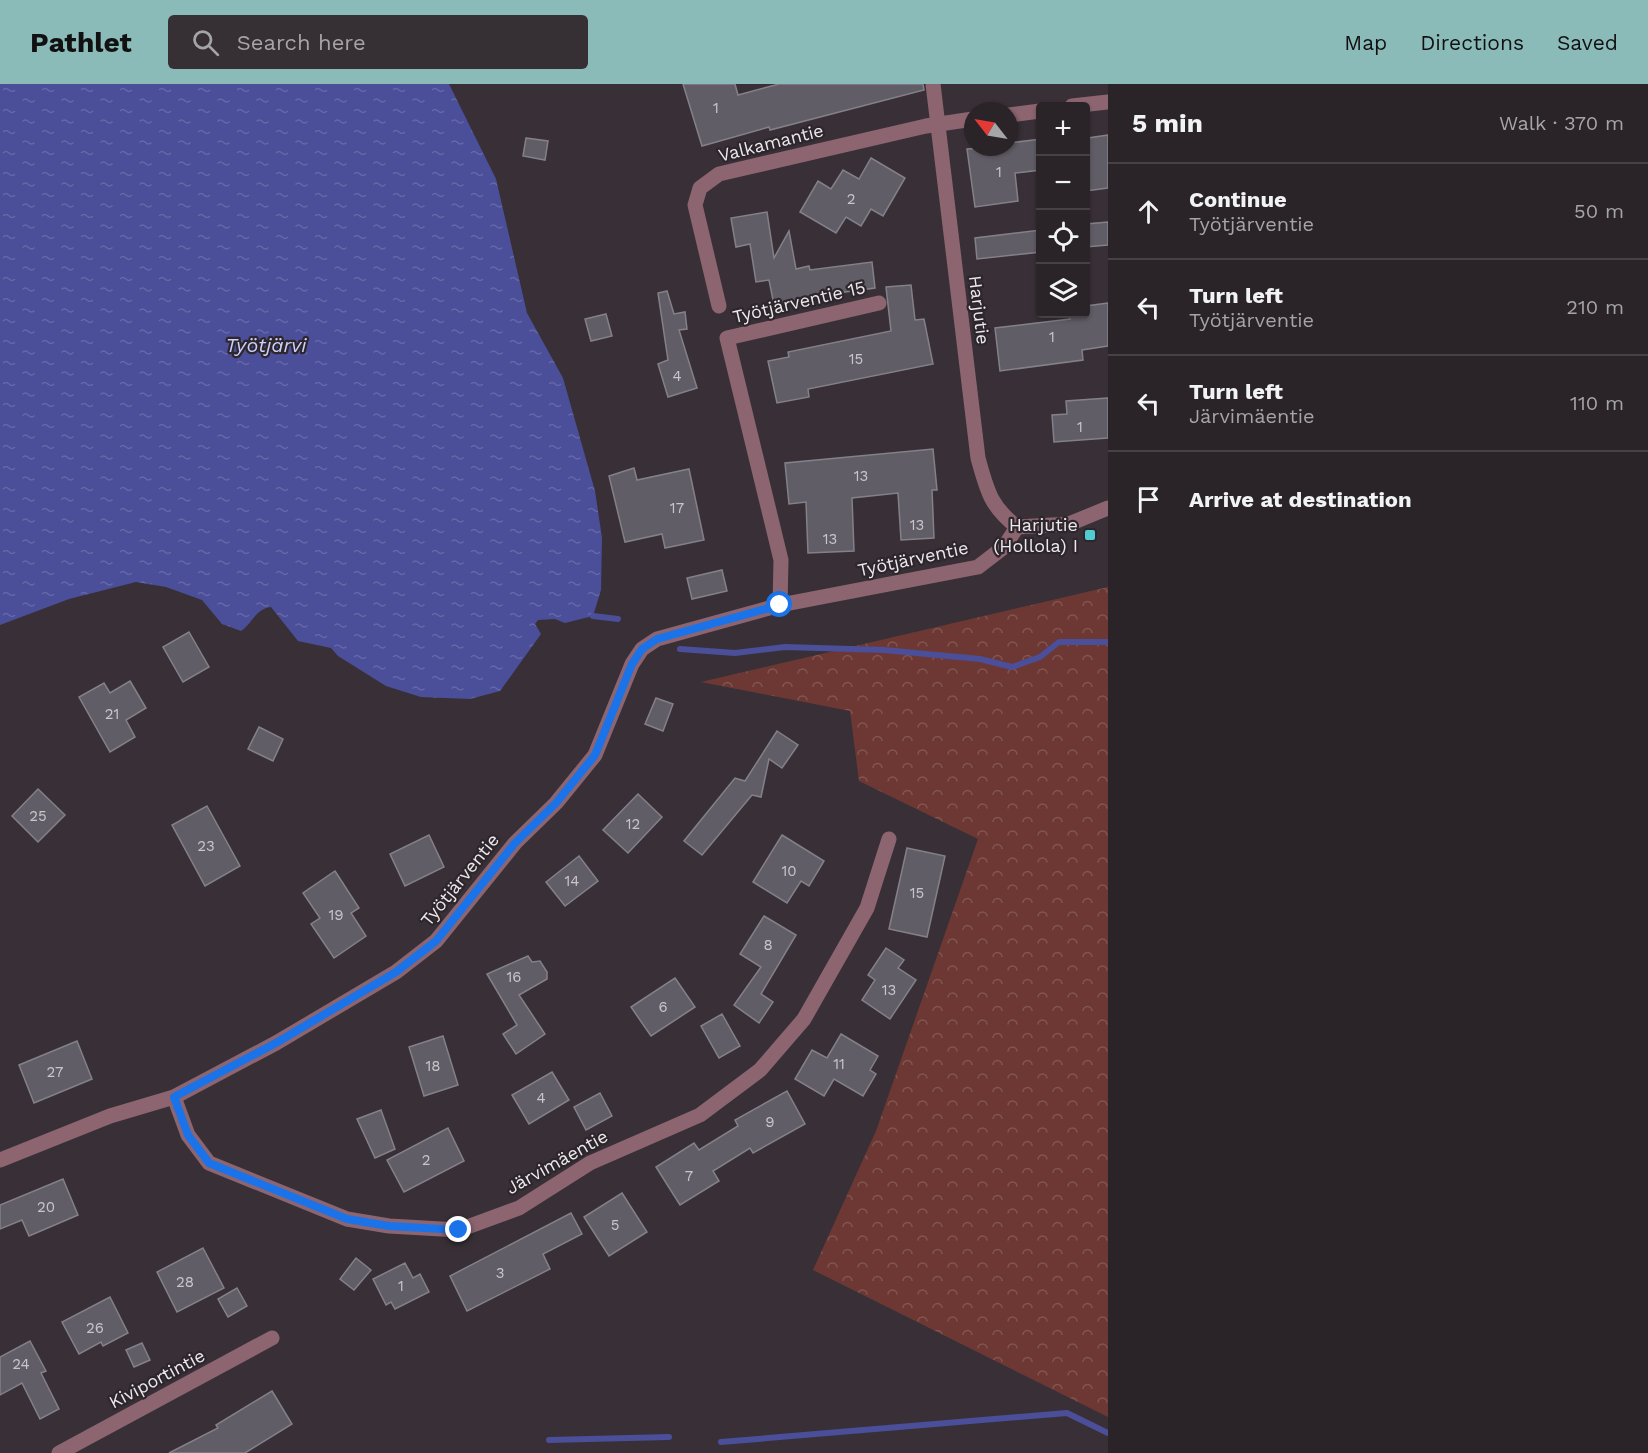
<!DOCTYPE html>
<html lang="en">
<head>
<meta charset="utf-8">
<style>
	:root { --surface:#2a2428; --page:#363034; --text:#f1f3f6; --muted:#a5a4a8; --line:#464145; --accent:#8bbbb9 }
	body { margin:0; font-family:"Work Sans",sans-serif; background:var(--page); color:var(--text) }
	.controls { position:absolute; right:18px; top:18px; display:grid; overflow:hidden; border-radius:6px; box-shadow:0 2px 4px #0004 }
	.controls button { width:54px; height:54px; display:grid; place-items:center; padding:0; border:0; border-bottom:2px solid var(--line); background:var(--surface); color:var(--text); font:30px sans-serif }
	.compass { position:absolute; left:964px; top:18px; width:54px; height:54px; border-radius:50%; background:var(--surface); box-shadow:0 2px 4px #0004; rotate:301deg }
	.stop { position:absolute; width:18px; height:18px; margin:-14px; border:4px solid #1a73e8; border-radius:50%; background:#fff }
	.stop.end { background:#1a73e8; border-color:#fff; box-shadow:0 2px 6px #0008 }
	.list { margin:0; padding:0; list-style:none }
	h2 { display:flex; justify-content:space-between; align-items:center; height:78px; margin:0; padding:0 24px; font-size:26px }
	h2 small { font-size:20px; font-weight:400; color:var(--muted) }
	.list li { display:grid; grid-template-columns:39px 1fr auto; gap:18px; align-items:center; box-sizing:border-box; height:96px; padding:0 24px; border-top:2px solid var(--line) }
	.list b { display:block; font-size:22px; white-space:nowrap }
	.list p { margin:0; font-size:20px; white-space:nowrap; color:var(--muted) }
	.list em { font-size:20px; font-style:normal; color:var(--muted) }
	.icon { flex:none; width:33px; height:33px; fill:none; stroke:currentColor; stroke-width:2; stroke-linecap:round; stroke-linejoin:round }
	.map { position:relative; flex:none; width:1108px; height:1369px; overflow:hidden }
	header { display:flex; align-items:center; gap:36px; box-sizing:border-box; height:84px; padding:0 30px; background:var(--accent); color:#111 }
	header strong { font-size:28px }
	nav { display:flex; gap:33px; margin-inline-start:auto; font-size:21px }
	.search { width:420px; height:54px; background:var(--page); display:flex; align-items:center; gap:15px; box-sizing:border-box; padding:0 21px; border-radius:6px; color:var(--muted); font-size:22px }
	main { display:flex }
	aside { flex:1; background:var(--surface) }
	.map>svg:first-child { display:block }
</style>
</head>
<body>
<header>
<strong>Pathlet</strong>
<div class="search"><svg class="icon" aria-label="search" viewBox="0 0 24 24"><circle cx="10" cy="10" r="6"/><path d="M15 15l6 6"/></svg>Search here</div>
<nav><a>Map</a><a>Directions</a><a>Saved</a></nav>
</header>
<main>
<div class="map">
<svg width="1108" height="1369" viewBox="0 0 1108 1369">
	<defs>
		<pattern id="forest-crowns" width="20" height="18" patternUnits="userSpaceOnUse" patternTransform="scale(1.5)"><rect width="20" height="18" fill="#6d3833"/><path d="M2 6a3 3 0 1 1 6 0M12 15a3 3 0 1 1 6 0" fill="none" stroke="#825551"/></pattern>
		<pattern id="water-ripples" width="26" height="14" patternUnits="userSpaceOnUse" patternTransform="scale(1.5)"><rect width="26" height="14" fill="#4b4e99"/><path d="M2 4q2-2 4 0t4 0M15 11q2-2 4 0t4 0" fill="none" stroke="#6568a7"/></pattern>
	</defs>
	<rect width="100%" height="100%" fill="#383036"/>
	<!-- forest -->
	<path fill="url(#forest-crowns)" d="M1108 503V1333L813 1186 876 1047 978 755 859 697 850 627 701 598Z"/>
	<!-- water -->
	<path fill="url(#water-ripples)" d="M0 0H449L496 95 527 229 563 294 595 407 602 454 601 506 593 532 565 539 555 535 538 536 535 540 541 550 500 607 470 615 421 613 386 602 338 572 331 564 298 557 271 523C255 525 253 539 241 547L222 540 202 516 166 503 136 498 69 515 0 541Z"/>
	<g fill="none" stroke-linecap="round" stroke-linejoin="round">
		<!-- stream -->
		<g stroke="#4b4e99" stroke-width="6">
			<path d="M593 532 618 535"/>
			<path d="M680 565 735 569 785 563 884 566 980 575 1012 583 1040 573 1059 558H1108"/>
			<path d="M549 1356 669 1353"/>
			<path d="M721 1358 1067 1329 1108 1349"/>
		</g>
	</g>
	<!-- building -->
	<g fill="#615d66" stroke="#84808a" stroke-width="1.5">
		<path d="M683 0H735L738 11 779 0H923L924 6 770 46 769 43 702 62Z"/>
		<path d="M1108 51V104L1086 107V70L1089 69 1088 54Z"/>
		<path d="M526 54 548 57 545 76 523 72Z"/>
		<path d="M1041 55V86L1015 89 1018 117 975 123 967 65 1009 63V59Z"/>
		<path d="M871 74 905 94 883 132 871 125 861 142 846 133 836 149 800 128 818 97 831 105 843 86 859 95Z"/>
		<path d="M767 128 774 174 789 147 796 185 809 182 810 186 872 178 875 204 814 212 815 214 774 221 769 196 756 198 750 160 736 163 731 134Z"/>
		<path d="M1108 138V161L1086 163V140Z"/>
		<path d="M1041 146V168L977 175 975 154Z"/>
		<path d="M911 201 915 236 924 235 933 280 808 305 809 313 777 319 768 277 789 273 788 268 891 247 886 203Z"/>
		<path d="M667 207 674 230 685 228 687 245 679 246 697 304 668 313 658 280 668 276 658 209Z"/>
		<path d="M1108 219V262L1082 266 1083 276 1000 287 995 244 1070 235 1069 230H1086V222Z"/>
		<path d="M606 230 612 252 591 257 585 235Z"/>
		<path d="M1108 314V354L1054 358 1052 331 1067 330 1066 317Z"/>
		<path d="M933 365 937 406H932L934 454 901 456 898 409 852 414 854 467 808 469 806 418 789 420 785 379Z"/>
		<path d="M634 384 637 396 689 385 704 456 665 464 662 450 625 458 609 392Z"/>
		<path d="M722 486 727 507 692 515 687 494Z"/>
		<path d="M189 548 209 583 183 598 163 563Z"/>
		<path d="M130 597 146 624 126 636 135 653 110 668 79 613 104 599 110 609Z"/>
		<path d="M656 614 673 620 663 647 645 640Z"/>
		<path d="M259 643 283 655 273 677 248 665Z"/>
		<path d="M777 647 798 661 782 684 769 675 761 713 752 711 702 771 684 757 735 694 745 697Z"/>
		<path d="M38 705 65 731 38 758 12 732Z"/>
		<path d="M638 710 662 733 628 769 603 746Z"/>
		<path d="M207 722 240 782 205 802 172 741Z"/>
		<path d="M429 751 444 783 405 802 390 770Z"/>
		<path d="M782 751 824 777 809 802 801 797 787 819 753 798Z"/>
		<path d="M907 764 945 772 927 853 889 845Z"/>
		<path d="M579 772 598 797 565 822 546 798Z"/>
		<path d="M335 787 359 824 351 829 366 852 334 874 311 840 320 834 303 809Z"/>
		<path d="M764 832 796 851 761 910 773 918 759 939 734 921 761 883 740 870Z"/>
		<path d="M886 864 904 876 898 884 916 896 890 935 862 916 875 896 868 891Z"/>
		<path d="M528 872 532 878 540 877 547 888V895L519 911 545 950 516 970 503 950 517 941 487 890Z"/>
		<path d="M675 894 695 923 651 952 631 923Z"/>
		<path d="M722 930 740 962 719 974 701 942Z"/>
		<path d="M841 950 878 972 870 986 876 990 863 1012 834 995 824 1012 795 995 812 966 827 974Z"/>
		<path d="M443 952 458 1001 424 1012 409 963Z"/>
		<path d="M77 957 92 995 34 1019 19 981Z"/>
		<path d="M552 988 569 1016 529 1040 512 1011Z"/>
		<path d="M787 1007 805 1040 753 1069 750 1064 713 1087 719 1097 680 1121 656 1083 694 1059 699 1066 738 1042 735 1036Z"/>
		<path d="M600 1009 612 1032 586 1046 574 1023Z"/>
		<path d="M381 1026 395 1065 375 1074 357 1035Z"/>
		<path d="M448 1044 464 1077 404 1108 387 1076Z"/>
		<path d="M63 1095 78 1131 29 1152 22 1136 0 1145V1121Z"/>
		<path d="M622 1109 647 1148 609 1172 584 1133Z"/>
		<path d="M571 1129 582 1150 543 1170 550 1185 467 1227 450 1192Z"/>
		<path d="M203 1164 224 1204 177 1228 157 1188Z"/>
		<path d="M356 1174 371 1186 354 1206 340 1195Z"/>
		<path d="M405 1179 413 1194 420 1190 429 1208 395 1225 391 1218 386 1221 373 1195Z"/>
		<path d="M237 1204 247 1222 228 1233 218 1215Z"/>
		<path d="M110 1213 128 1249 103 1262 101 1258 79 1270 62 1238Z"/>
		<path d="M30 1257 46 1287 41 1289 59 1325 40 1335 22 1299 0 1311V1273Z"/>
		<path d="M142 1259 150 1276 134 1283 126 1266Z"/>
		<path d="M272 1307 292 1340 245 1369H169L218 1344 216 1341Z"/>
	</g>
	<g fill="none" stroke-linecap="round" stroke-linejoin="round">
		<!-- street -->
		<g stroke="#8c6571" stroke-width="15">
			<path d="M933 0 978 374C987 406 990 422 1017 443"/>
			<path d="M1072 22 1108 18"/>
			<path d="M1009 31 1040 27"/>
			<path d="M719 222 695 121 700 104 719 90 926 42 973 35"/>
			<path d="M1017 443 1069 440 1108 424"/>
			<path d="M780 521 781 476 727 254 879 219"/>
			<path d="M174 1013 188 1051 209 1079 347 1135 389 1142 459 1146 519 1124 590 1079 700 1031 760 986 804 935 867 824 889 755"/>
			<path d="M0 1076 110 1032 174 1013 276 959 396 888 436 857 515 759 556 719 595 671 632 580 642 565 657 555 780 521 978 483 1004 463 1017 443"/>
			<path d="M59 1369 272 1254"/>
		</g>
	</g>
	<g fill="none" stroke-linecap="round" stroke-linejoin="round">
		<!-- route -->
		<path stroke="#1a73e8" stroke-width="8" d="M459 1146 389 1142 347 1135 209 1079 188 1051 174 1013 276 959 396 888 436 857 515 759 556 719 595 671 632 580 642 565 657 555 780 521"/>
	</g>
	<!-- markers -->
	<rect fill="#51ccd1" stroke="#2d262c" stroke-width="2" x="1084" y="445" width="12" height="12" rx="3"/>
	<g text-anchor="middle" stroke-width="4.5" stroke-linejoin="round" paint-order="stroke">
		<!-- number labels -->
		<g font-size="15" fill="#c9c5ca">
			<text x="716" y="29">1</text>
			<text x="999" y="93">1</text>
			<text x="851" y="120">2</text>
			<text x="1052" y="258">1</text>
			<text x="856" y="280">15</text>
			<text x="677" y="297">4</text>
			<text x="1080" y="348">1</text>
			<text x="861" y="397">13</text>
			<text x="677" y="429">17</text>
			<text x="917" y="446">13</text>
			<text x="830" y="460">13</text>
			<text x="112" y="635">21</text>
			<text x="38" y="737">25</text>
			<text x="633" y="745">12</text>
			<text x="206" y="767">23</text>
			<text x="789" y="792">10</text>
			<text x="572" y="802">14</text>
			<text x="917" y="814">15</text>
			<text x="336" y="836">19</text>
			<text x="768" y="866">8</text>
			<text x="514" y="898">16</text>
			<text x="889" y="911">13</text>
			<text x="663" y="928">6</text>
			<text x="839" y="985">11</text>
			<text x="433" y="987">18</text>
			<text x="55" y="993">27</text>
			<text x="541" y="1019">4</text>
			<text x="770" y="1043">9</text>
			<text x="426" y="1081">2</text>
			<text x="689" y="1097">7</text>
			<text x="46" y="1128">20</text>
			<text x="615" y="1146">5</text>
			<text x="500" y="1194">3</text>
			<text x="185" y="1203">28</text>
			<text x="401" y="1207">1</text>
			<text x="95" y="1249">26</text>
			<text x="21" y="1285">24</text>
		</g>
		<!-- street labels -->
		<g font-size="18" fill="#ece8eb" stroke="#2d262c">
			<text transform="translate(771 59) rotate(-14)" y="6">Valkamantie</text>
			<text transform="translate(799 218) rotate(-13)" y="6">Työtjärventie 15</text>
			<text transform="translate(979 226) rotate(83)" y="6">Harjutie</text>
			<text transform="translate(913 475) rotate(-12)" y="6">Työtjärventie</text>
			<text transform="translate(460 796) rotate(-51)" y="6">Työtjärventie</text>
			<text transform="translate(557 1078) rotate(-29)" y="6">Järvimäentie</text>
			<text transform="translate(157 1295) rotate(-28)" y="6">Kiviportintie</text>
		</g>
		<!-- poi labels -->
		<g font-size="18" fill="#ece8eb" stroke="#2d262c" text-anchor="end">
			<text x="1078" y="447">Harjutie<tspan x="1078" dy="21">(Hollola) I</tspan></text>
		</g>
		<!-- water labels -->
		<g font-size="20" font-style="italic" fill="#cbd0fc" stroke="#2d262c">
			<text x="266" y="268">Työtjärvi</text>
		</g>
	</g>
</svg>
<div class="controls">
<button>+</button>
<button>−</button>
<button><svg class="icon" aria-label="locate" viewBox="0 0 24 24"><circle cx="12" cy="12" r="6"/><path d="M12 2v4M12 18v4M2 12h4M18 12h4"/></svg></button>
<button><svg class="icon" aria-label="layers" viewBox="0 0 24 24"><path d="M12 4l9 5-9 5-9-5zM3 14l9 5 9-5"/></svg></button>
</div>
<svg class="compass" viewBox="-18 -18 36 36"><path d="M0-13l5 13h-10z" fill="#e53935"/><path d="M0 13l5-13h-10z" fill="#a5a4a8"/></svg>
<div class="stop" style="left:780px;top:521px"></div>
<div class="stop end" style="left:459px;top:1146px"></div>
</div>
<aside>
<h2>5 min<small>Walk · 370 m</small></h2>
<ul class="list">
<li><svg class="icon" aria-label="ahead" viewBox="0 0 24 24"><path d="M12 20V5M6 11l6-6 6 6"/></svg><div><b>Continue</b><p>Työtjärventie</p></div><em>50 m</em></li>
<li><svg class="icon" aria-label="left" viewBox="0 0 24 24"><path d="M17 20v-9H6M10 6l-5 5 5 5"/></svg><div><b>Turn left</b><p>Työtjärventie</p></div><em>210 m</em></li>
<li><svg class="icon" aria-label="left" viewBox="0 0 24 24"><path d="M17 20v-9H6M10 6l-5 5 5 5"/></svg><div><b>Turn left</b><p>Järvimäentie</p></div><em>110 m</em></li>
<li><svg class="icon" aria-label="arrive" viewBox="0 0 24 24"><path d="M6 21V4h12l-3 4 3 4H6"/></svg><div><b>Arrive at destination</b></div></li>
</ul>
</aside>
</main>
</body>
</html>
